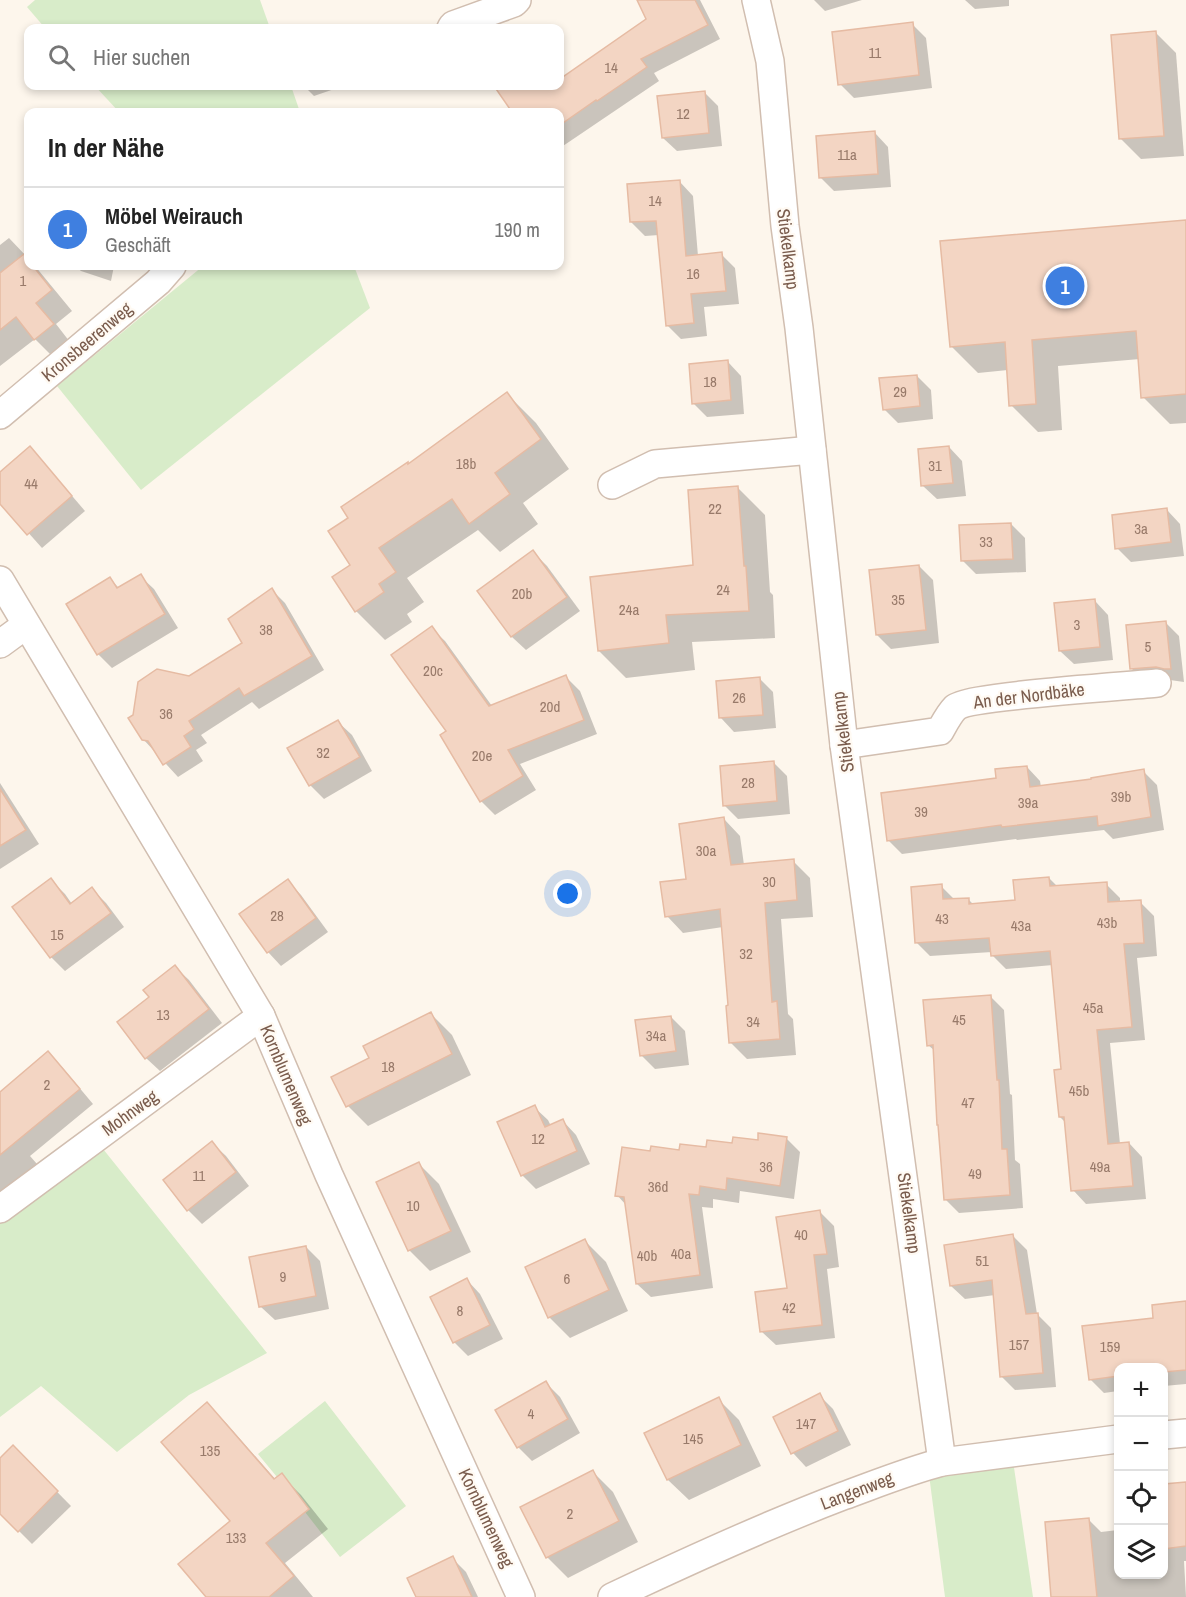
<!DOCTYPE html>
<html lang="de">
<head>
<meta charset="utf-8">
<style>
	:root { --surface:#fff; --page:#f6f6f6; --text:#222; --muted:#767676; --line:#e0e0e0; --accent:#7c3aed }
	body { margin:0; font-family:"Archivo Narrow",sans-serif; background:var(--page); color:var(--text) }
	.controls { position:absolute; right:18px; bottom:18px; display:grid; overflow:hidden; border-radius:12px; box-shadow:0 3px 9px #0003 }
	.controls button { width:54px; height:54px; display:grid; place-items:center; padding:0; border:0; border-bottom:2px solid var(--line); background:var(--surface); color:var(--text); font:30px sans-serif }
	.you { position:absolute; left:568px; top:894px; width:21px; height:21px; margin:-15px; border:4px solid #fff; border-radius:50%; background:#1a73e8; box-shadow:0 0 0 9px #1a73e833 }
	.badge { display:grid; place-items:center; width:39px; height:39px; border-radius:50%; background:var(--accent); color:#fff; font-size:20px; font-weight:700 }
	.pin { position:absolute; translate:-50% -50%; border:3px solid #fff; box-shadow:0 2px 6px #0006 }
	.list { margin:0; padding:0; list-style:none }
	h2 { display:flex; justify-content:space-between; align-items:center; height:78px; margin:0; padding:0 24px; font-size:26px }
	h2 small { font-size:20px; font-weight:400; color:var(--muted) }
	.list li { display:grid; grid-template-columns:39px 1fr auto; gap:18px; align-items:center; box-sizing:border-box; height:84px; padding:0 24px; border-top:2px solid var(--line) }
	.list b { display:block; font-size:22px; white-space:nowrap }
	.list p { margin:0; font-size:20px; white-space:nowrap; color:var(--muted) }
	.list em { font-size:20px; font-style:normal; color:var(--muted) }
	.icon { flex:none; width:33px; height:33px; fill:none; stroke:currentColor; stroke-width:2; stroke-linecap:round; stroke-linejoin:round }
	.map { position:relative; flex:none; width:1186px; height:1597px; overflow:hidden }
	.search { position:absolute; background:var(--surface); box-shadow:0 3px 9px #0003; left:24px; top:24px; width:540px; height:66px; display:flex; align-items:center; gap:15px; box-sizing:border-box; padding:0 21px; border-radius:12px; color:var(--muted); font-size:22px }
	.panel { position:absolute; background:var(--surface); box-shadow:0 3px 9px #0003; left:24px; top:108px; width:540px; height:162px; border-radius:12px }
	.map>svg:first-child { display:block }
</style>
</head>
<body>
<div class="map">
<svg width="1186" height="1597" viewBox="0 0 1186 1597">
	<rect width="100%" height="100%" fill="#fdf6ec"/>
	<!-- green -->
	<g fill="#d8ecc9">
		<path d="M35 0H260L270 28H45L27 7Z"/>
		<path d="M95 86H291L300 112H119Z"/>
		<path d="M203 266H354L370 308 141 490 57 386Z"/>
		<path d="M95 1139 267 1353 189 1395 117 1452 41 1386 0 1417V1209Z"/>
		<path d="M325 1401 406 1506 340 1557 305 1512 309 1509 282 1474 277 1477 258 1454Z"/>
		<path d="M1012 1454 1033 1597H945L928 1467Z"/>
	</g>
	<!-- shadow -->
	<g fill="#0003">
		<path d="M638 0H700L720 39 654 73 659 81 560 148V112H514L501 93 512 86H537L539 88 542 86H560V81L648 19Z"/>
		<path d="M814 0H862L825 11Z"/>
		<path d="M965 0H1009V6L975 9Z"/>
		<path d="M912 24 926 38 932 88 854 98 840 84Z"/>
		<path d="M1155 32 1176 53 1184 156 1141 159 1121 139Z"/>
		<path d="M304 86H343L314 96Z"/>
		<path d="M704 92 718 106 722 146 677 151 663 138Z"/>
		<path d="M875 133 888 147 891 187 834 191 820 177Z"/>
		<path d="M680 182 693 196 698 256 721 254 735 268 739 304 704 307 707 336 681 339 667 325 659 235 645 236 631 222Z"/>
		<path d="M1186 222V423L1170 424 1143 397 1140 359 1058 366 1062 430 1038 432 1011 405 1008 370 978 373 951 346Z"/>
		<path d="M9 238 28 258V266H35L72 311 56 324 73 346 56 360 35 339 0 366V245Z"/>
		<path d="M75 266H114L111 281 81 271Z"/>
		<path d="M728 362 741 376 744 414 707 417 693 403Z"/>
		<path d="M917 376 931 390 933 419 898 423 884 409Z"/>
		<path d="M507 394 536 423 569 469 523 503 538 524 500 552 478 530 407 578 424 602 407 614 412 622 385 640 356 611 352 565 350 518 409 465Z"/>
		<path d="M949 447 962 461 966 496 937 499 923 486Z"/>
		<path d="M30 448 43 462 85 511 42 548 0 501V474Z"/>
		<path d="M738 488 765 515 770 592 773 595 775 638 692 642 695 670 626 678 599 651 695 566Z"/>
		<path d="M1167 510 1180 524 1184 556 1131 562 1117 548Z"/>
		<path d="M1011 524 1025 538 1026 572 976 574 962 560Z"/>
		<path d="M533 552 547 566 580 611 526 650 512 637 479 591Z"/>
		<path d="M919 566 933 580 939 643 891 649 877 635Z"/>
		<path d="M140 576 154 589 178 628 112 668 98 654 110 579 119 588Z"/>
		<path d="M272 590 285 603 324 670 259 709 252 702 201 735 207 743 196 750 203 761 178 777 143 739 134 716 189 677 245 644Z"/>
		<path d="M1095 601 1108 615 1113 660 1074 664 1060 651Z"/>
		<path d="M1165 622 1179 636 1184 682 1170 680 1145 683 1132 669Z"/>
		<path d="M431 628 445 641 492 706 566 677 580 691 597 734 520 764 536 790 495 815 481 801 448 732Z"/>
		<path d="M759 678 773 692 776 728 734 732 721 718Z"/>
		<path d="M338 722 352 735 372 771 324 799 310 785Z"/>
		<path d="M773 762 787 776 790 814 738 819 724 805Z"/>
		<path d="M1027 767 1040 781 1041 787 1143 771 1157 785 1164 830 1113 839 1104 830 1017 840 1016 839 902 854 888 840Z"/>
		<path d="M0 783 39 844 0 869Z"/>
		<path d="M724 819 740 836 744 865 793 861 810 878 813 917 781 919 788 1014 793 1019 796 1055 747 1059 731 1043 730 1007 723 927 683 933 667 916Z"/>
		<path d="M1049 878 1058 887 1106 884 1120 898V903L1140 902 1154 916 1157 956 1137 958 1145 1040 1110 1043 1120 1144 1129 1143 1142 1157 1146 1199 1086 1204 1073 1190 1066 1123 1060 1117 1063 1070 1053 965 1006 969 992 955V952L930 956 916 942 941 886 955 900 968 899 974 905 1016 902Z"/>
		<path d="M51 880 65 894 72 904 92 889 106 903 124 927 65 971 51 957 14 908Z"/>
		<path d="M288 881 301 895 328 932 281 966 268 952Z"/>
		<path d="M175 967 189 980 222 1023 160 1071 146 1058 151 998Z"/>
		<path d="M990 996 1004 1010 1010 1094 1012 1095 1015 1160 1020 1164 1023 1208 959 1213 945 1199 935 1051 928 1045Z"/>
		<path d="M431 1014 452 1035 471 1075 368 1126 348 1106 371 1058Z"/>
		<path d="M671 1017 685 1031 689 1065 655 1069 641 1055Z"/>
		<path d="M48 1053 62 1067 93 1104 30 1156 37 1164 2 1193 0 1192V1094Z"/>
		<path d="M534 1107 548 1120 551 1126 563 1121 576 1135 590 1164 536 1189 522 1175Z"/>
		<path d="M786 1138 800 1152 794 1199 740 1191 739 1203 713 1199V1208L702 1207 713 1288 651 1297 637 1284 626 1205 617 1195 652 1152 707 1149Z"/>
		<path d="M212 1143 226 1156 249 1186 202 1224 188 1210Z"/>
		<path d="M418 1163 439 1184 471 1252 430 1271 409 1250Z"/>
		<path d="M820 1212 834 1226 839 1267 827 1269 835 1338 776 1345 762 1332 788 1290Z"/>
		<path d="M1013 1236 1027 1250 1037 1314 1051 1328 1056 1387 1015 1390 1001 1376 995 1295 965 1299 951 1286Z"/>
		<path d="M585 1241 606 1262 628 1311 570 1338 549 1317Z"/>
		<path d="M306 1247 320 1261 329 1309 275 1320 261 1307Z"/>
		<path d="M467 1280 480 1294 503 1339 468 1356 454 1342Z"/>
		<path d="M1186 1303V1384L1164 1386V1368H1118V1391L1104 1393 1090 1379 1155 1319Z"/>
		<path d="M546 1383 560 1397 580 1433 532 1461 518 1447Z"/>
		<path d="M819 1395 833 1409 851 1445 806 1467 793 1453 775 1417Z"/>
		<path d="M718 1399 739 1420 761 1466 689 1500 668 1480 646 1434Z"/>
		<path d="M207 1404 227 1424 276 1480 281 1475 301 1495 328 1529 285 1563 313 1597H208L232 1521Z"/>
		<path d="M13 1447 71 1506 32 1544 0 1512V1460Z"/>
		<path d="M593 1472 613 1492 638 1542 568 1578 547 1557 522 1508Z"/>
		<path d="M1186 1483V1561H1184L1186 1597H1053L1089 1520 1101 1532 1118 1530V1574H1164V1485Z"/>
		<path d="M452 1558 466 1572 478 1597H417Z"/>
	</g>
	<!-- building -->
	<g fill="#f3d5c3" stroke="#e6bba3" stroke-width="1.5">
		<path d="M637 0H695L708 25 641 59 647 67 597 101 596 100 560 125V112H512L494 86H560V79L646 19Z"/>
		<path d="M913 22 919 75 838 85 832 32Z"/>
		<path d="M1156 31 1164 136 1119 139 1111 35Z"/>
		<path d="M705 91 709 133 662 138 657 96Z"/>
		<path d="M875 131 878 174 819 178 816 136Z"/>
		<path d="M680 180 686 256 722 252 726 291 691 294 694 323 666 326 656 221 630 222 627 184Z"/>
		<path d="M1186 220V394L1141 398 1136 331 1032 340 1036 404 1009 406 1005 342 950 347 940 241Z"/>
		<path d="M24 254 28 260V266H33L52 290 36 303 54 324 34 340 16 317 0 330V273Z"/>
		<path d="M728 360 731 400 692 404 689 364Z"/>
		<path d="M917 375 920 406 883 410 879 378Z"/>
		<path d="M507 392 541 439 495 473 510 494 469 524 452 499 379 548 396 572 379 584 384 592 355 612 332 577 350 565 328 531 348 518 341 507 408 462V464Z"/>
		<path d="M30 446 72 496 27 535 0 504V472Z"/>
		<path d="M949 446 953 483 921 486 918 449Z"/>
		<path d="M738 486 744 566H746L749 611 666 615 669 643 598 651 590 577 693 565 688 490Z"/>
		<path d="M1167 508 1171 542 1115 549 1112 515Z"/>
		<path d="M1011 523 1013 559 961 561 959 525Z"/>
		<path d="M533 550 567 597 511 637 477 591Z"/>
		<path d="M919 565 926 630 876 635 869 570Z"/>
		<path d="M141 574 165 614 97 655 66 604 110 577 117 588Z"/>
		<path d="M272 588 312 656 244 696 239 688 189 721 194 729 184 736 191 747 163 765 148 741 142 740 128 718 133 715 138 682 157 669 189 676 242 643 228 619Z"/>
		<path d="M1095 599 1100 647 1059 651 1054 603Z"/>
		<path d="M1166 621 1171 669H1164L1156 667 1130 669 1126 625Z"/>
		<path d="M432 626 489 706 566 675 584 720 508 750 523 776 480 802 440 735 446 731 391 655Z"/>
		<path d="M760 677 763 715 719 718 716 681Z"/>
		<path d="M338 720 360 757 309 786 287 748Z"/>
		<path d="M774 761 777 801 723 806 720 766Z"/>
		<path d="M1027 766 1030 787 1091 779V778L1144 769 1151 817 1098 826 1097 816 1002 827 1001 825 887 841 881 793 996 778 995 769Z"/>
		<path d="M0 789 26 830 0 846Z"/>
		<path d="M724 817 731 865 794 859 797 900 765 903 772 1002 777 1001 780 1039 729 1043 726 1006 728 1005 720 909 665 917 660 882 686 879 679 824Z"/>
		<path d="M1049 877 1050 886 1107 882 1108 902 1141 900 1144 943 1124 944 1132 1027 1097 1030 1108 1144 1129 1142 1133 1186 1071 1191 1064 1117H1059L1054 1070 1061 1069 1050 951 991 956 989 938 915 943 911 887 942 884 943 899 969 898V904L1015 900 1013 880Z"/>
		<path d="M51 878 70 904 92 887 111 913 50 958 12 907Z"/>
		<path d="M288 879 316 918 267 953 239 914Z"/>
		<path d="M175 965 209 1009 145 1059 117 1022 149 997 143 990Z"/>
		<path d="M991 995 997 1080H999L1002 1149H1007L1010 1195 944 1200 938 1125H937L933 1045 927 1046 923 1000Z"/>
		<path d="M431 1012 452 1054 346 1107 331 1077 369 1058 363 1046Z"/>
		<path d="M671 1016 676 1051 640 1056 635 1020Z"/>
		<path d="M48 1051 80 1089 0 1155V1092Z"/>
		<path d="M535 1105 545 1127 563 1119 577 1151 521 1176 497 1122Z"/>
		<path d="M758 1133 787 1137 780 1186 727 1178 726 1190 700 1186 699 1195 689 1194 700 1275 636 1284 624 1197 615 1196 622 1147 650 1151 651 1146 679 1150 680 1144 706 1147 707 1140 732 1143 733 1137 758 1140Z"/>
		<path d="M212 1141 236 1172 187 1211 163 1180Z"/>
		<path d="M419 1162 451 1231 408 1251 376 1182Z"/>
		<path d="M820 1210 827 1254 814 1255 822 1325 760 1332 755 1292 787 1288 776 1217Z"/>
		<path d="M1013 1234 1026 1314 1038 1313 1043 1373 1000 1377 992 1280 950 1286 944 1245Z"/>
		<path d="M585 1239 609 1290 548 1318 525 1267Z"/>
		<path d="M306 1246 316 1296 259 1307 249 1257Z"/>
		<path d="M467 1278 490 1325 453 1343 430 1297Z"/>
		<path d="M1186 1301V1370L1164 1372V1368H1119V1376L1089 1380 1082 1326 1153 1318 1152 1305Z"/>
		<path d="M546 1381 568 1419 517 1448 495 1410Z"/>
		<path d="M820 1393 838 1431 791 1454 773 1417Z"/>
		<path d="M719 1397 741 1445 667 1480 644 1433Z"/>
		<path d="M207 1402 274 1479 282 1473 309 1509 266 1543 294 1576 269 1597H206L178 1564 230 1521 161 1442Z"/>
		<path d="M13 1445 58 1491 18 1532 0 1514V1458Z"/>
		<path d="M593 1470 619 1521 546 1558 520 1507Z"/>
		<path d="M1186 1482V1546L1164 1549V1484Z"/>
		<path d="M1089 1518 1097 1597H1051L1045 1522Z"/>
		<path d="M453 1556 472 1597H416L407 1578Z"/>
	</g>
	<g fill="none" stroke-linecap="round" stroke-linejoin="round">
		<defs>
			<g id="street">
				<path d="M756 0 770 61 785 226 799 328 844 745 942 1462"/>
				<path d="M451 28 453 25 514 3 517 0"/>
				<path d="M0 415 158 282 172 266"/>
				<path d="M612 485 655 464 812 450"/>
				<path d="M0 580 261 1016 329 1175 521 1597"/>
				<path d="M0 644 26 625"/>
				<path d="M844 745 940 731C944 724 949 714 955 708 968 696 1129 686 1157 683"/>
				<path d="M0 1209 261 1016"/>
				<path d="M1164 1435 1186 1433"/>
				<path d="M612 1597C688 1561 764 1526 843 1496 876 1484 908 1471 942 1462L1118 1439"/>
			</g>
		</defs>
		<!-- street casing -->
		<use href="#street" stroke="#d1beb0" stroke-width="30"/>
		<!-- street -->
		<use href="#street" stroke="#fff" stroke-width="27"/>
	</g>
	<g text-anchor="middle" stroke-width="4.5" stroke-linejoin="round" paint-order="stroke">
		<!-- number labels -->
		<g font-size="15" fill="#987a6a">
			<text x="875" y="58">11</text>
			<text x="611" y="73">14</text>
			<text x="683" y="119">12</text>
			<text x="847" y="160">11a</text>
			<text x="655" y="206">14</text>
			<text x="693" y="279">16</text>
			<text x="23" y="286">1</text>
			<text x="710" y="387">18</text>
			<text x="900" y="397">29</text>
			<text x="466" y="469">18b</text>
			<text x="935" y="471">31</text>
			<text x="31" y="489">44</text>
			<text x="715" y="514">22</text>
			<text x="1141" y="534">3a</text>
			<text x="986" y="547">33</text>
			<text x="723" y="595">24</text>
			<text x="522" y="599">20b</text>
			<text x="898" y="605">35</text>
			<text x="629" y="615">24a</text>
			<text x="1077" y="630">3</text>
			<text x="266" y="635">38</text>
			<text x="1148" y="652">5</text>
			<text x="433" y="676">20c</text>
			<text x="739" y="703">26</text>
			<text x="550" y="712">20d</text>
			<text x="166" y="719">36</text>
			<text x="323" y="758">32</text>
			<text x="482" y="761">20e</text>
			<text x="748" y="788">28</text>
			<text x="1121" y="802">39b</text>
			<text x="1028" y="808">39a</text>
			<text x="921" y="817">39</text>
			<text x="706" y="856">30a</text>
			<text x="769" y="887">30</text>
			<text x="277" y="921">28</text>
			<text x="942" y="924">43</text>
			<text x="1107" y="928">43b</text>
			<text x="1021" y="931">43a</text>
			<text x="57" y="940">15</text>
			<text x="746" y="959">32</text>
			<text x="1093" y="1013">45a</text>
			<text x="163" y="1020">13</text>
			<text x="959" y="1025">45</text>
			<text x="753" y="1027">34</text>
			<text x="656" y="1041">34a</text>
			<text x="388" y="1072">18</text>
			<text x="47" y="1090">2</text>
			<text x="1079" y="1096">45b</text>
			<text x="968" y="1108">47</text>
			<text x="538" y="1144">12</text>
			<text x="766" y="1172">36</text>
			<text x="1100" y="1172">49a</text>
			<text x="975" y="1179">49</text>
			<text x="199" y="1181">11</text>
			<text x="658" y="1192">36d</text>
			<text x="413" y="1211">10</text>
			<text x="801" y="1240">40</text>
			<text x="681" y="1259">40a</text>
			<text x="647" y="1261">40b</text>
			<text x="982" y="1266">51</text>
			<text x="283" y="1282">9</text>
			<text x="567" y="1284">6</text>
			<text x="789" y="1313">42</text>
			<text x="460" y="1316">8</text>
			<text x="1019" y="1350">157</text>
			<text x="1110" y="1352">159</text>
			<text x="531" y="1419">4</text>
			<text x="806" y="1429">147</text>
			<text x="693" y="1444">145</text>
			<text x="210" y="1456">135</text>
			<text x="570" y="1519">2</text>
			<text x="236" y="1543">133</text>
		</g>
		<!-- street labels -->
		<g font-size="18" fill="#7a5c4d" stroke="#fffaf3">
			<text transform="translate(788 249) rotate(83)" y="6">Stiekelkamp</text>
			<text transform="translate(87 342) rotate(-40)" y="6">Kronsbeerenweg</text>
			<text transform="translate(1029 696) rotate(-7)" y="6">An der Nordbäke</text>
			<text transform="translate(843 732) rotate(-97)" y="6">Stiekelkamp</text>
			<text transform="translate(286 1075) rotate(67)" y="6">Kornblumenweg</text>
			<text transform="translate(130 1113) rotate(-36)" y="6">Mohnweg</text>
			<text transform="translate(909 1213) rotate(82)" y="6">Stiekelkamp</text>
			<text transform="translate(857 1491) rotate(-21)" y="6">Langenweg</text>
			<text transform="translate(486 1518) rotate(65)" y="6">Kornblumenweg</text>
		</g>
	</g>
</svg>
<div class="controls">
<button>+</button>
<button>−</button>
<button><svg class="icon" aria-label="locate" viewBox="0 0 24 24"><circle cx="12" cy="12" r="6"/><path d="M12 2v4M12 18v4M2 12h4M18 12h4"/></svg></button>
<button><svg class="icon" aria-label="layers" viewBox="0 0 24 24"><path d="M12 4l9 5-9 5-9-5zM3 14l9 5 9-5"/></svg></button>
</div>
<div class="you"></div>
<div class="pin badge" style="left:1065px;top:286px;background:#3f7fe0">1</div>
<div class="search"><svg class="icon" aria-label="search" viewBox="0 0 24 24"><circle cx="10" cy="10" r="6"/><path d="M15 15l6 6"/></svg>Hier suchen</div>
<section class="panel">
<h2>In der Nähe<small></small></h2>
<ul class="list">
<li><span class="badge" style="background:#3f7fe0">1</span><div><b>Möbel Weirauch</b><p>Geschäft</p></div><em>190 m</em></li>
</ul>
</section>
</div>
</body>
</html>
